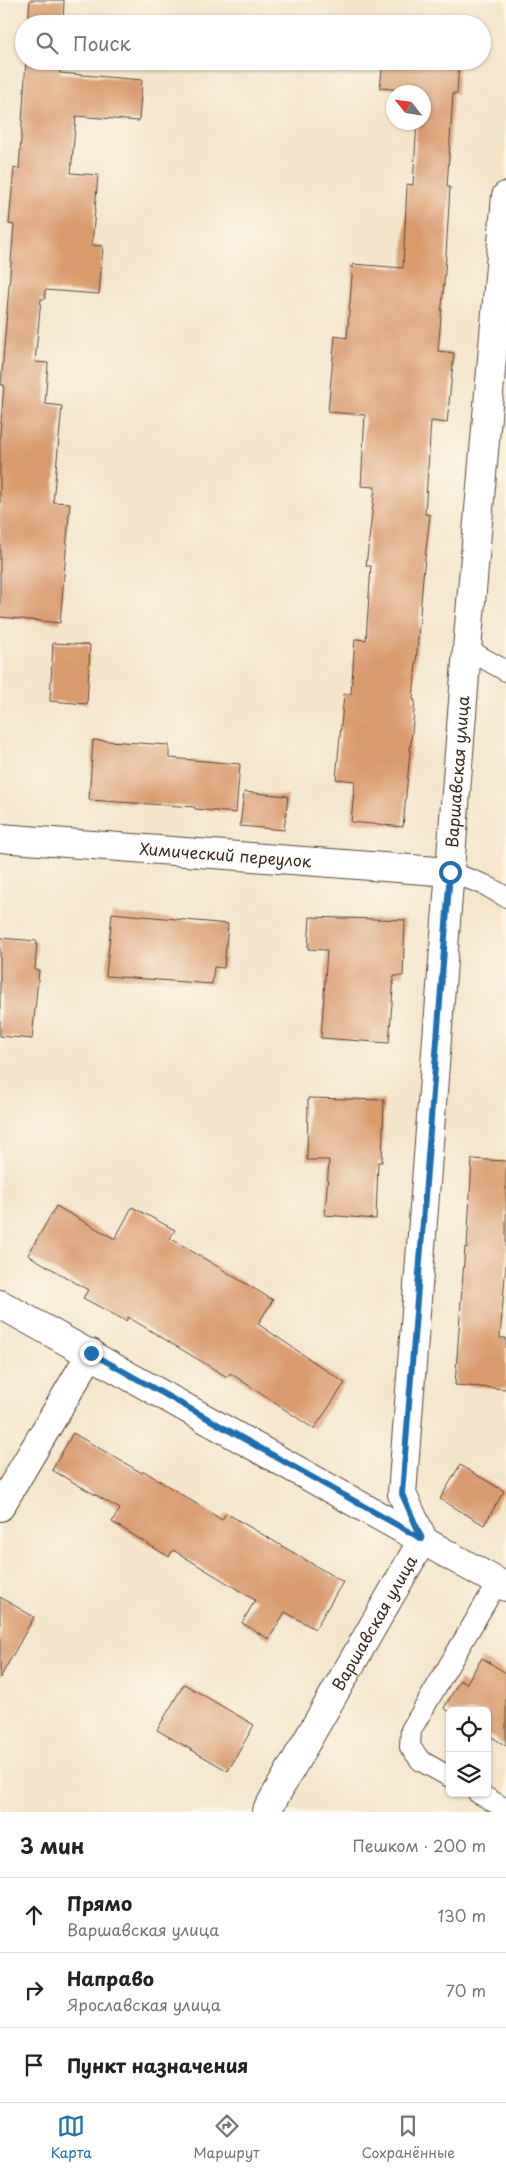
<!DOCTYPE html>
<html lang="ru">
<head>
<meta charset="utf-8">
<style>
	:root { --surface:#fff; --page:#f6f6f6; --text:#222; --muted:#767676; --line:#e0e0e0; --accent:#1f6fb2 }
	body { margin:0; font-family:"Playpen Sans",sans-serif; background:var(--page); color:var(--text) }
	.controls { position:absolute; right:15px; bottom:15px; display:grid; overflow:hidden; border-radius:8px; box-shadow:0 1px 4px #0004 }
	.controls button { width:45px; height:45px; display:grid; place-items:center; padding:0; border:0; border-bottom:1px solid var(--line); background:var(--surface); color:var(--text); font:25px sans-serif }
	.compass { position:absolute; left:386px; top:85px; width:45px; height:45px; border-radius:50%; background:var(--surface); box-shadow:0 1px 4px #0004; rotate:300deg }
	.stop { position:absolute; width:15px; height:15px; margin:-11px; border:4px solid #1f6fb2; border-radius:50%; background:#fff }
	.stop.end { background:#1f6fb2; border-color:#fff; box-shadow:0 1px 5px #0008 }
	.list { margin:0; padding:0; list-style:none }
	h2 { display:flex; justify-content:space-between; align-items:center; height:65px; margin:0; padding:0 20px; font-size:21px }
	h2 small { font-size:16px; font-weight:400; color:var(--muted) }
	.list li { display:grid; grid-template-columns:32px 1fr auto; gap:15px; align-items:center; box-sizing:border-box; height:75px; padding:0 20px; border-top:1px solid var(--line) }
	.list b { display:block; font-size:19px; white-space:nowrap }
	.list p { margin:0; font-size:16px; white-space:nowrap; color:var(--muted) }
	.list em { font-size:16px; font-style:normal; color:var(--muted) }
	.icon { flex:none; width:28px; height:28px; fill:none; stroke:currentColor; stroke-width:2; stroke-linecap:round; stroke-linejoin:round }
	.map { position:relative; flex:none; width:506px; height:1812px; overflow:hidden }
	.search { position:absolute; background:var(--surface); box-shadow:0 1px 4px #0004; left:15px; right:15px; top:15px; height:55px; display:flex; align-items:center; gap:12px; box-sizing:border-box; padding:0 18px; border-radius:28px; color:var(--muted); font-size:19px }
	.sheet { height:290px; background:var(--surface) }
	nav { display:flex; justify-content:space-around; align-items:center; box-sizing:border-box; height:70px; border-top:1px solid var(--line); background:var(--surface); font-size:14px; color:var(--muted) }
	nav a { display:grid; justify-items:center; gap:2px }
	nav .on { color:var(--accent) }
	.map>svg:first-child { display:block }
</style>
</head>
<body>
<div class="map">
<svg width="506" height="1812" viewBox="0 0 506 1812">
	<rect width="100%" height="100%" fill="#fcf5e5"/>
	<filter id="ink" filterUnits="userSpaceOnUse"><feTurbulence type="fractalNoise" baseFrequency=".02" numOctaves="2"/><feDisplacementMap in="SourceGraphic" scale="10" xChannelSelector="R" yChannelSelector="G"/><feConvolveMatrix kernelMatrix="1 2 1 2 8 2 1 2 1" color-interpolation-filters="sRGB"/></filter>
	<filter id="wash" filterUnits="userSpaceOnUse"><feTurbulence type="fractalNoise" baseFrequency=".0096" numOctaves="4" result="noise"/><feDisplacementMap in="SourceGraphic" scale="20" xChannelSelector="R" yChannelSelector="G"/><feGaussianBlur stdDeviation="1.12" result="paint"/><feColorMatrix in="noise" values="0 0 0 0 0 0 0 0 0 0 0 0 0 0 0 0 0 1.4 0 .05"/><feComposite in="paint" operator="in"/></filter>
	<g filter="url(#wash)">
		<rect width="100%" height="100%" fill="#f4e5ca"/>
		<g id="blocks">
			<!-- building -->
			<g fill="#d89b6e">
				<path d="M30 0H64L63 24H28Z"/>
				<path d="M26 61H61L60 73 142 80 139 121 76 116 71 173 98 175 92 245 103 246 99 294 45 290V299H41L35 362 48 363 45 404 62 406 53 502 70 503 60 623 0 617V434L4 385H1L14 225 9 224 14 168 19 169Z"/>
				<path d="M383 61H459L457 94 453 93 447 187H450L445 272 438 351 454 353 447 423 431 421 425 514 430 515 423 577 413 700H415L403 827 351 822 355 781 336 779 344 694H351L355 639 366 640 371 566H366L375 487 361 486 365 415 328 412 335 336 347 338 353 264 403 268 407 184 413 185 417 122H424V92L380 88Z"/>
				<path d="M53 643 90 645 87 704 50 701Z"/>
				<path d="M93 740 169 745V758L240 764 236 813 195 809V807L89 800Z"/>
				<path d="M244 792 288 796 284 830 240 826Z"/>
				<path d="M112 913 228 924 224 968 214 967 212 984 106 976Z"/>
				<path d="M310 917 405 920 403 976H394L389 1043 321 1038 327 950 308 949Z"/>
				<path d="M0 938 37 941 35 970H39L32 1039 0 1036Z"/>
				<path d="M308 1098 384 1100 382 1162H378L376 1219 325 1215 329 1160H307Z"/>
				<path d="M472 1159 506 1161V1264L500 1338H506V1389L455 1385 465 1247 467 1248Z"/>
				<path d="M56 1206 115 1239 132 1207 175 1230 170 1238 273 1300 258 1324 345 1383 314 1429 230 1373 227 1377 128 1317 126 1321 83 1298 88 1290 28 1255Z"/>
				<path d="M73 1433 142 1473 144 1471 222 1520 226 1513 343 1582 315 1629 285 1612 269 1639 242 1623 255 1600 173 1550 169 1557 112 1522 120 1509 52 1470Z"/>
				<path d="M460 1465 504 1491 484 1525 440 1499Z"/>
				<path d="M0 1597 34 1617 0 1678Z"/>
				<path d="M482 1658 506 1673V1746L487 1734V1711L450 1712 444 1708 460 1680 466 1684Z"/>
				<path d="M184 1684 254 1725 228 1771 157 1730Z"/>
			</g>
		</g>
	</g>
	<g filter="url(#ink)">
		<use href="#blocks" fill-opacity="0" stroke="#574638" stroke-width="1"/>
		<g fill="none" stroke-linecap="round" stroke-linejoin="round">
			<defs>
				<g id="service">
					<path d="M467 649 506 671"/>
					<path d="M450 872 485 885 506 897"/>
					<path d="M450 1777 421 1761 410 1747 411 1730 497 1583"/>
					<path d="M478 1793 506 1809"/>
				</g>
				<g id="minor">
					<path id="s1" d="M0 838 450 872"/>
					<path d="M0 1304 506 1587"/>
					<path d="M0 1507 91 1353"/>
					<path id="s2" d="M266 1812 423 1539 402 1494 467 649 506 196"/>
				</g>
			</defs>
			<!-- service casing -->
			<use href="#service" stroke="#574638" stroke-width="22"/>
			<!-- minor casing -->
			<use href="#minor" stroke="#574638" stroke-width="30"/>
			<!-- service -->
			<use href="#service" stroke="#fff" stroke-width="20"/>
			<!-- minor -->
			<use href="#minor" stroke="#fff" stroke-width="28"/>
		</g>
	</g>
	<g fill="none" stroke-linecap="round" stroke-linejoin="round" filter="url(#ink)">
		<!-- route -->
		<path stroke="#1f6fb2" stroke-width="6" d="M91 1353 422 1539 402 1494 450 872"/>
	</g>
	<g text-anchor="middle" stroke-width="4.5" stroke-linejoin="round" paint-order="stroke">
		<!-- street labels -->
		<g font-size="16" fill="#3b2a1e" stroke="#fcf5e5">
			<text dy="6" stroke="none"><textPath href="#s2" startOffset="1089">Варшавская улица</textPath></text>
			<text dy="6" stroke="none"><textPath href="#s1" startOffset="226">Химический переулок</textPath></text>
			<text dy="6" stroke="none"><textPath href="#s2" startOffset="218">Варшавская улица</textPath></text>
		</g>
	</g>
</svg>
<div class="controls">
<button><svg class="icon" aria-label="locate" viewBox="0 0 24 24"><circle cx="12" cy="12" r="6"/><path d="M12 2v4M12 18v4M2 12h4M18 12h4"/></svg></button>
<button><svg class="icon" aria-label="layers" viewBox="0 0 24 24"><path d="M12 4l9 5-9 5-9-5zM3 14l9 5 9-5"/></svg></button>
</div>
<svg class="compass" viewBox="-18 -18 36 36"><path d="M0-13l5 13h-10z" fill="#e53935"/><path d="M0 13l5-13h-10z" fill="#767676"/></svg>
<div class="stop" style="left:450px;top:872px"></div>
<div class="stop end" style="left:91px;top:1353px"></div>
<div class="search"><svg class="icon" aria-label="search" viewBox="0 0 24 24"><circle cx="10" cy="10" r="6"/><path d="M15 15l6 6"/></svg>Поиск</div>
</div>
<section class="sheet">
<h2>3 мин<small>Пешком · 200 m</small></h2>
<ul class="list">
<li><svg class="icon" aria-label="ahead" viewBox="0 0 24 24"><path d="M12 20V5M6 11l6-6 6 6"/></svg><div><b>Прямо</b><p>Варшавская улица</p></div><em>130 m</em></li>
<li><svg class="icon" aria-label="right" viewBox="0 0 24 24"><path d="M7 20v-9h11M14 6l5 5-5 5"/></svg><div><b>Направо</b><p>Ярославская улица</p></div><em>70 m</em></li>
<li><svg class="icon" aria-label="arrive" viewBox="0 0 24 24"><path d="M6 21V4h12l-3 4 3 4H6"/></svg><div><b>Пункт назначения</b></div></li>
</ul>
</section>
<nav>
<a class="on"><svg class="icon" aria-label="map" viewBox="0 0 24 24"><path d="M3 6l6-2 6 2 6-2v14l-6 2-6-2-6 2zM9 4v14M15 6v14"/></svg>Карта</a>
<a><svg class="icon" aria-label="directions" viewBox="0 0 24 24"><path d="M12 3l9 9-9 9-9-9zM9 14v-3h6M13 9l2 2-2 2"/></svg>Маршрут</a>
<a><svg class="icon" aria-label="saved" viewBox="0 0 24 24"><path d="M7 4h10v16l-5-4-5 4z"/></svg>Сохранённые</a>
</nav>
</body>
</html>
